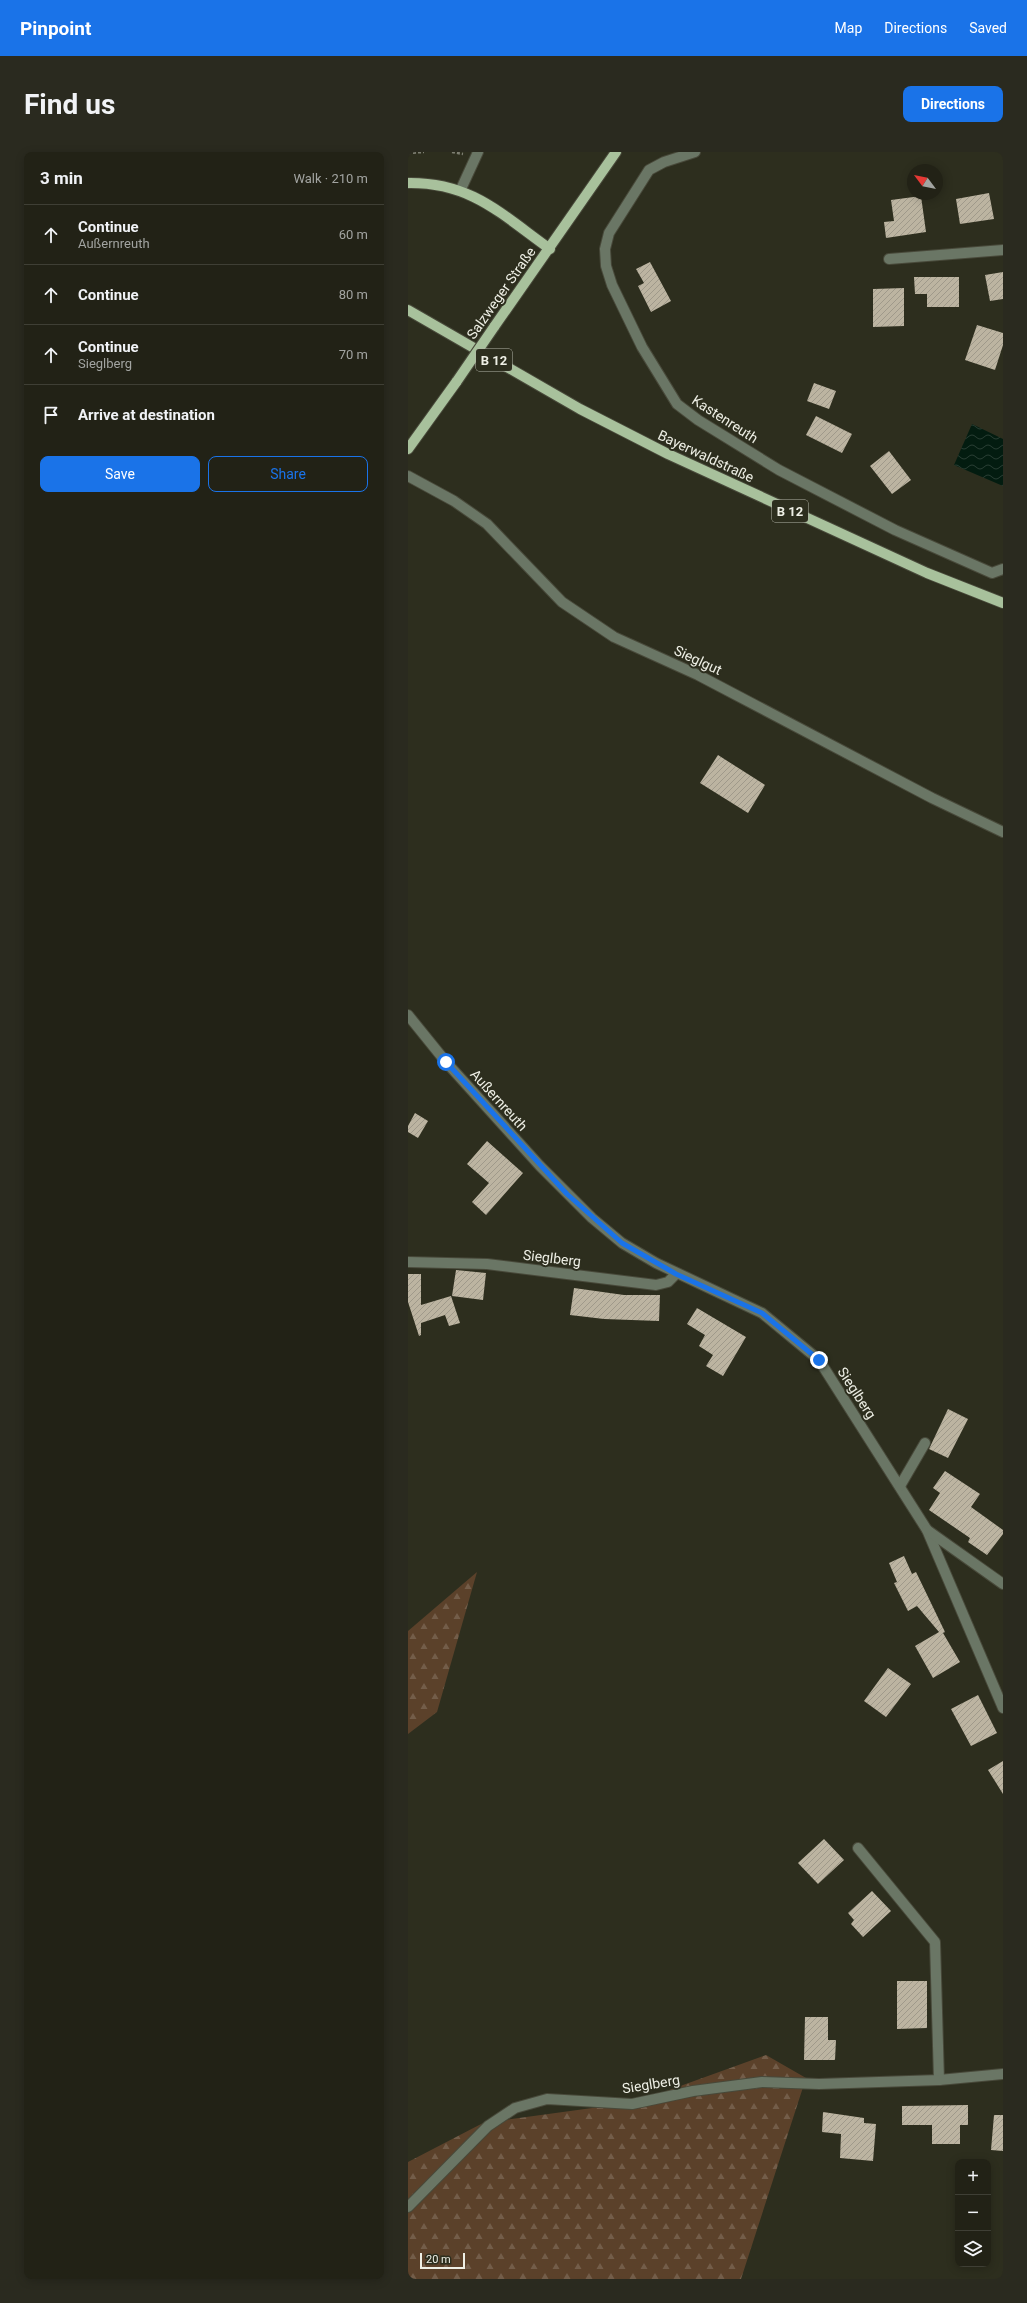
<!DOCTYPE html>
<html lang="en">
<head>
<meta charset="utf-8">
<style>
	:root { --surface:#222216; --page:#2a2a1f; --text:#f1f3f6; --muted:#a2a4a1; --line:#3f3f35; --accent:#1a73e8 }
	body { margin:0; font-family:Roboto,sans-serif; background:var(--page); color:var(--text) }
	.controls { position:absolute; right:12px; bottom:12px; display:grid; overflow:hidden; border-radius:8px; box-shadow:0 2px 10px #0003 }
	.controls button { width:36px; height:36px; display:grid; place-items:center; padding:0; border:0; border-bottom:1px solid var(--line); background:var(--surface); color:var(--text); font:20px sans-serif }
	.compass { position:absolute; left:499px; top:12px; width:36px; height:36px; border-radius:50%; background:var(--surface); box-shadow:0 2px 10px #0003; rotate:302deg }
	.scale { position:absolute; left:12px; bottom:10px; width:45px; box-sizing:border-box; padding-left:4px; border:2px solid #eeefe5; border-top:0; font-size:11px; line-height:14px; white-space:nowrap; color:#eeefe5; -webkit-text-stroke:3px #2d2e1e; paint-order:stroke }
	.stop { position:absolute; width:12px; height:12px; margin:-9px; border:3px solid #1a73e8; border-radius:50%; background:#fff }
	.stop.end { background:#1a73e8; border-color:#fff; box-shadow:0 1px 4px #0008 }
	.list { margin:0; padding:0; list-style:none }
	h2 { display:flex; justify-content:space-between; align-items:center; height:52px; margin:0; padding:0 16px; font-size:17px }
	h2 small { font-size:13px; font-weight:400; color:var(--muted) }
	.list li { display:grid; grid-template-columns:26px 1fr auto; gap:12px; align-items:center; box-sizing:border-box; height:60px; padding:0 16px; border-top:1px solid var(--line) }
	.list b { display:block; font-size:15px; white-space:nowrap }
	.list p { margin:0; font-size:13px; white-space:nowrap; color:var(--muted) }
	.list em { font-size:13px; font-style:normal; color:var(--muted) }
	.actions { display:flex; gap:8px; padding:12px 16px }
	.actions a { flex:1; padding:9px 0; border:1px solid var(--accent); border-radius:8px; text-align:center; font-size:14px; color:var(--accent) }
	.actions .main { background:var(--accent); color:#fff }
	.icon { flex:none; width:22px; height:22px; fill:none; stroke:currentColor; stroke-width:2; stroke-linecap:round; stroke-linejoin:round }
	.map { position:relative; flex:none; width:595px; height:2127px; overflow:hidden; border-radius:8px }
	header { display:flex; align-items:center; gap:24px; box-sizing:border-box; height:56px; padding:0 20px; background:var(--accent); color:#fff }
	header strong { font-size:19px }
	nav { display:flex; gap:22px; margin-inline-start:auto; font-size:14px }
	.intro { display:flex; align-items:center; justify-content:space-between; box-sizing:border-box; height:96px; padding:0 24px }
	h1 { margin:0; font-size:28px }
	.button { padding:10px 18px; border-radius:8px; background:var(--accent); color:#fff; font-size:14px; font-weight:700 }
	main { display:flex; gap:24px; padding:0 24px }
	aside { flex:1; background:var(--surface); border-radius:8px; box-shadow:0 2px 10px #0003 }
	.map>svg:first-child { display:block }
</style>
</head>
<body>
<header>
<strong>Pinpoint</strong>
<nav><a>Map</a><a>Directions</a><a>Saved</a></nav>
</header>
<div class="intro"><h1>Find us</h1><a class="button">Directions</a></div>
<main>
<aside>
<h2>3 min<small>Walk · 210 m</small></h2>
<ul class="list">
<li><svg class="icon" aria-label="ahead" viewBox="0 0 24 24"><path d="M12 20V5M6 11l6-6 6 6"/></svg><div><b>Continue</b><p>Außernreuth</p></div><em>60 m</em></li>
<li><svg class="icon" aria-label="ahead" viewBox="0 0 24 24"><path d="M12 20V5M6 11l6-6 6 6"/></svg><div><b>Continue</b></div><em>80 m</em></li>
<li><svg class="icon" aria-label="ahead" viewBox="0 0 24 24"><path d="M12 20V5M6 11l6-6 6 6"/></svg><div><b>Continue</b><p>Sieglberg</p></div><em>70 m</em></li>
<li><svg class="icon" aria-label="arrive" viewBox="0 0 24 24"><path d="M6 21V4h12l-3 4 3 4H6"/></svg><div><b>Arrive at destination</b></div></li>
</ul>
<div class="actions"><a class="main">Save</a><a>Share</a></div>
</aside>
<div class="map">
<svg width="595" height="2127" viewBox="0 0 595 2127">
	<defs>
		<pattern id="forest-firs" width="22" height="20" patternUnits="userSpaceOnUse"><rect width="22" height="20" fill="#5b412a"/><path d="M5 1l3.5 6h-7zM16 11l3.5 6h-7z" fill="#735d49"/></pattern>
		<pattern id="water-waves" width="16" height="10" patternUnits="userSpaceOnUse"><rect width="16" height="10" fill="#031c10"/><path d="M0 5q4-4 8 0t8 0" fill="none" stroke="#283d33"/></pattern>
		<pattern id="building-hatch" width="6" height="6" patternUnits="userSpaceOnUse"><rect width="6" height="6" fill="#bcb4a1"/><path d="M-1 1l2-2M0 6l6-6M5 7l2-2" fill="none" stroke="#9f998a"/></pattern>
	</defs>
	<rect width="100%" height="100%" fill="#2d2e1e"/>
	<!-- forest -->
	<g fill="url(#forest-firs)">
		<path d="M69 1420 29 1560 0 1582V1479Z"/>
		<path d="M358 1903 398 1926 333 2127H0V2010L75 1971 228 1950Z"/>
	</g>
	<!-- water -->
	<path fill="url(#water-waves)" d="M564 272 595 287V334L546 313Z"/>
	<!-- building -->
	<g fill="url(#building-hatch)">
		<path d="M581 41 586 67 552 72 548 47Z"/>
		<path d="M513 44 518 80 478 86 476 70 486 69 483 48Z"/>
		<path d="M242 110 263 149 243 160 230 134 236 131 228 117Z"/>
		<path d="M595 120V147L582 149 577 123Z"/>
		<path d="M506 125H551V155H519V142H507Z"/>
		<path d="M496 136V174L465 175V137Z"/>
		<path d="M569 173 595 181V193L587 218 557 208Z"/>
		<path d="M406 231 428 239 421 257 399 249Z"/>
		<path d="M408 264 444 282 434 301 398 283Z"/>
		<path d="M481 299 503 328 484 342 462 314Z"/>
		<path d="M310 603 357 633 340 661 292 631Z"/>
		<path d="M7 961 20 969 10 986 0 980V974Z"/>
		<path d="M79 989 115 1021 78 1063 64 1050 81 1031 59 1012Z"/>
		<path d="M48 1118 78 1121 75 1148 44 1144Z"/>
		<path d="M0 1122H13V1153L43 1144 52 1171 41 1174 37 1163 13 1171V1183L11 1184 0 1150Z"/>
		<path d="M166 1136 216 1143H252L251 1169 196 1167 162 1163Z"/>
		<path d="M289 1156 338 1185 315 1224 298 1214 305 1203 291 1194 297 1183 279 1172Z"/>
		<path d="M540 1257 560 1267 540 1306 521 1297Z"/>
		<path d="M537 1319 572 1342 563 1355 595 1378V1382L579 1403 560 1390 562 1386 521 1358 532 1341 525 1336Z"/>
		<path d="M496 1404 504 1422 508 1420 537 1480 535 1481 552 1510 525 1526 507 1494 531 1480 509 1454 500 1459 486 1431 489 1430 481 1411Z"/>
		<path d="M480 1516 503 1532 478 1565 456 1549Z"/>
		<path d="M570 1543 589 1581 563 1594 543 1557Z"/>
		<path d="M595 1609V1642L580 1618Z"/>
		<path d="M416 1687 436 1708 410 1732 390 1711Z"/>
		<path d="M464 1739 483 1759 455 1785 443 1772 446 1768 440 1761Z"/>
		<path d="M489 1829H519V1876L489 1877Z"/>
		<path d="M397 1865H420V1888H428L427 1908H396Z"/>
		<path d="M560 1953V1973H552V1992H524V1973H494V1954Z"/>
		<path d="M415 1960 456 1966V1971L468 1972 465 2009 432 2006 433 1982 414 1980Z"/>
		<path d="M586 1963H595V1999L583 1998Z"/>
	</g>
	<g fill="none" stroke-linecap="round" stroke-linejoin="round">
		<defs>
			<g id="minor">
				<path d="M287 0 256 10 241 18 201 81 197 97 198 114 204 133 234 195 269 252 290 268 371 318 487 378 584 421 595 417"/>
				<path d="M53 37 70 0"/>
				<path d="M481 107 595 98"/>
				<path d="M0 324 46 349 79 372 154 450 206 485 290 523 524 646 595 680"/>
				<path d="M0 863 38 910 132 1014 184 1066 214 1091 248 1111 354 1161 411 1208 519 1378 595 1556"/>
				<path d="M0 1110 79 1112 248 1133 260 1130 268 1122"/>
				<path d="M492 1334 517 1291"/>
				<path d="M519 1378 595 1432"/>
				<path d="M450 1696 527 1790 531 1928"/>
				<path d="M0 2055 80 1974 107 1956 139 1947 224 1952 285 1939 354 1930 411 1932 531 1928 595 1922"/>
			</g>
			<g id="major">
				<path d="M0 31C63 30 93 62 142 97"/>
				<path d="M0 158 172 257 260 302 519 421 595 451"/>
				<path d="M86 175 208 0"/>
				<path d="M0 297 49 229"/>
			</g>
		</defs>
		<!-- minor casing -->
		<use href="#minor" stroke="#48493a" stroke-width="12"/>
		<!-- major casing -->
		<use href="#major" stroke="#48493a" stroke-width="12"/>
		<!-- path -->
		<g stroke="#7d7e71" stroke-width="2.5" stroke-dasharray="3 2" stroke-linecap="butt">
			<path d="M44 0 55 2"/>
			<path d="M0 1 16 0"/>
		</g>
		<!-- minor -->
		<use href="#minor" stroke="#6a7665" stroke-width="10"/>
		<!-- major -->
		<use href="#major" stroke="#a8c19c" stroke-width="10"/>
		<defs>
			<path id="major-bridge" d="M49 229 86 175"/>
		</defs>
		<!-- major-bridge casing -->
		<use href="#major-bridge" stroke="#48493a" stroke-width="12" stroke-linecap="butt"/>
		<!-- major-bridge -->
		<use href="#major-bridge" stroke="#a8c19c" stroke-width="10"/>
	</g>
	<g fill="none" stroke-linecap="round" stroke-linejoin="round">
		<!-- route -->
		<path stroke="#1a73e8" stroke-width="5" d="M38 910 159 1042 214 1091 268 1122 354 1161 411 1208"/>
	</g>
	<g text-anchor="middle" stroke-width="4" stroke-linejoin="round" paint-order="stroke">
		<!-- shield labels -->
		<g fill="#2d2e1e" stroke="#b4b5a9" stroke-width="1">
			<rect x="68" y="197" width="36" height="22" rx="3"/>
			<rect x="364" y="348" width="36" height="22" rx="3"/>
		</g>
		<g font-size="13" font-weight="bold" fill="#eeefe5">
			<text x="86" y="213">B 12</text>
			<text x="382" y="364">B 12</text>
		</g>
		<!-- street labels -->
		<g font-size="14" fill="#eeefe5" stroke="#2d2e1e">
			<text transform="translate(93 141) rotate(-55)" y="5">Salzweger Straße</text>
			<text transform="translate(317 267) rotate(33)" y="5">Kastenreuth</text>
			<text transform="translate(298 304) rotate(25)" y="5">Bayerwaldstraße</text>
			<text transform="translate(290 508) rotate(25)" y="5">Sieglgut</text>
			<text transform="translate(91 948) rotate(48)" y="5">Außernreuth</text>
			<text transform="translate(144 1106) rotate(7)" y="5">Sieglberg</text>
			<text transform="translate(449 1241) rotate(57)" y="5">Sieglberg</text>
			<text transform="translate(243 1932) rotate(-9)" y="5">Sieglberg</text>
		</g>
	</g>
</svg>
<div class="controls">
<button>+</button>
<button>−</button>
<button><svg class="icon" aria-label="layers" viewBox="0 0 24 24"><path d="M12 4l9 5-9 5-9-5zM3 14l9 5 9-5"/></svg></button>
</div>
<svg class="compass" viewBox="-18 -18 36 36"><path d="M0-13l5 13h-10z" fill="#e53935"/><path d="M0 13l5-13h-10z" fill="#a2a4a1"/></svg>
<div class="scale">20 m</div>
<div class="stop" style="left:38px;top:910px"></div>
<div class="stop end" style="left:411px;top:1208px"></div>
</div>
</main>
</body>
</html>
